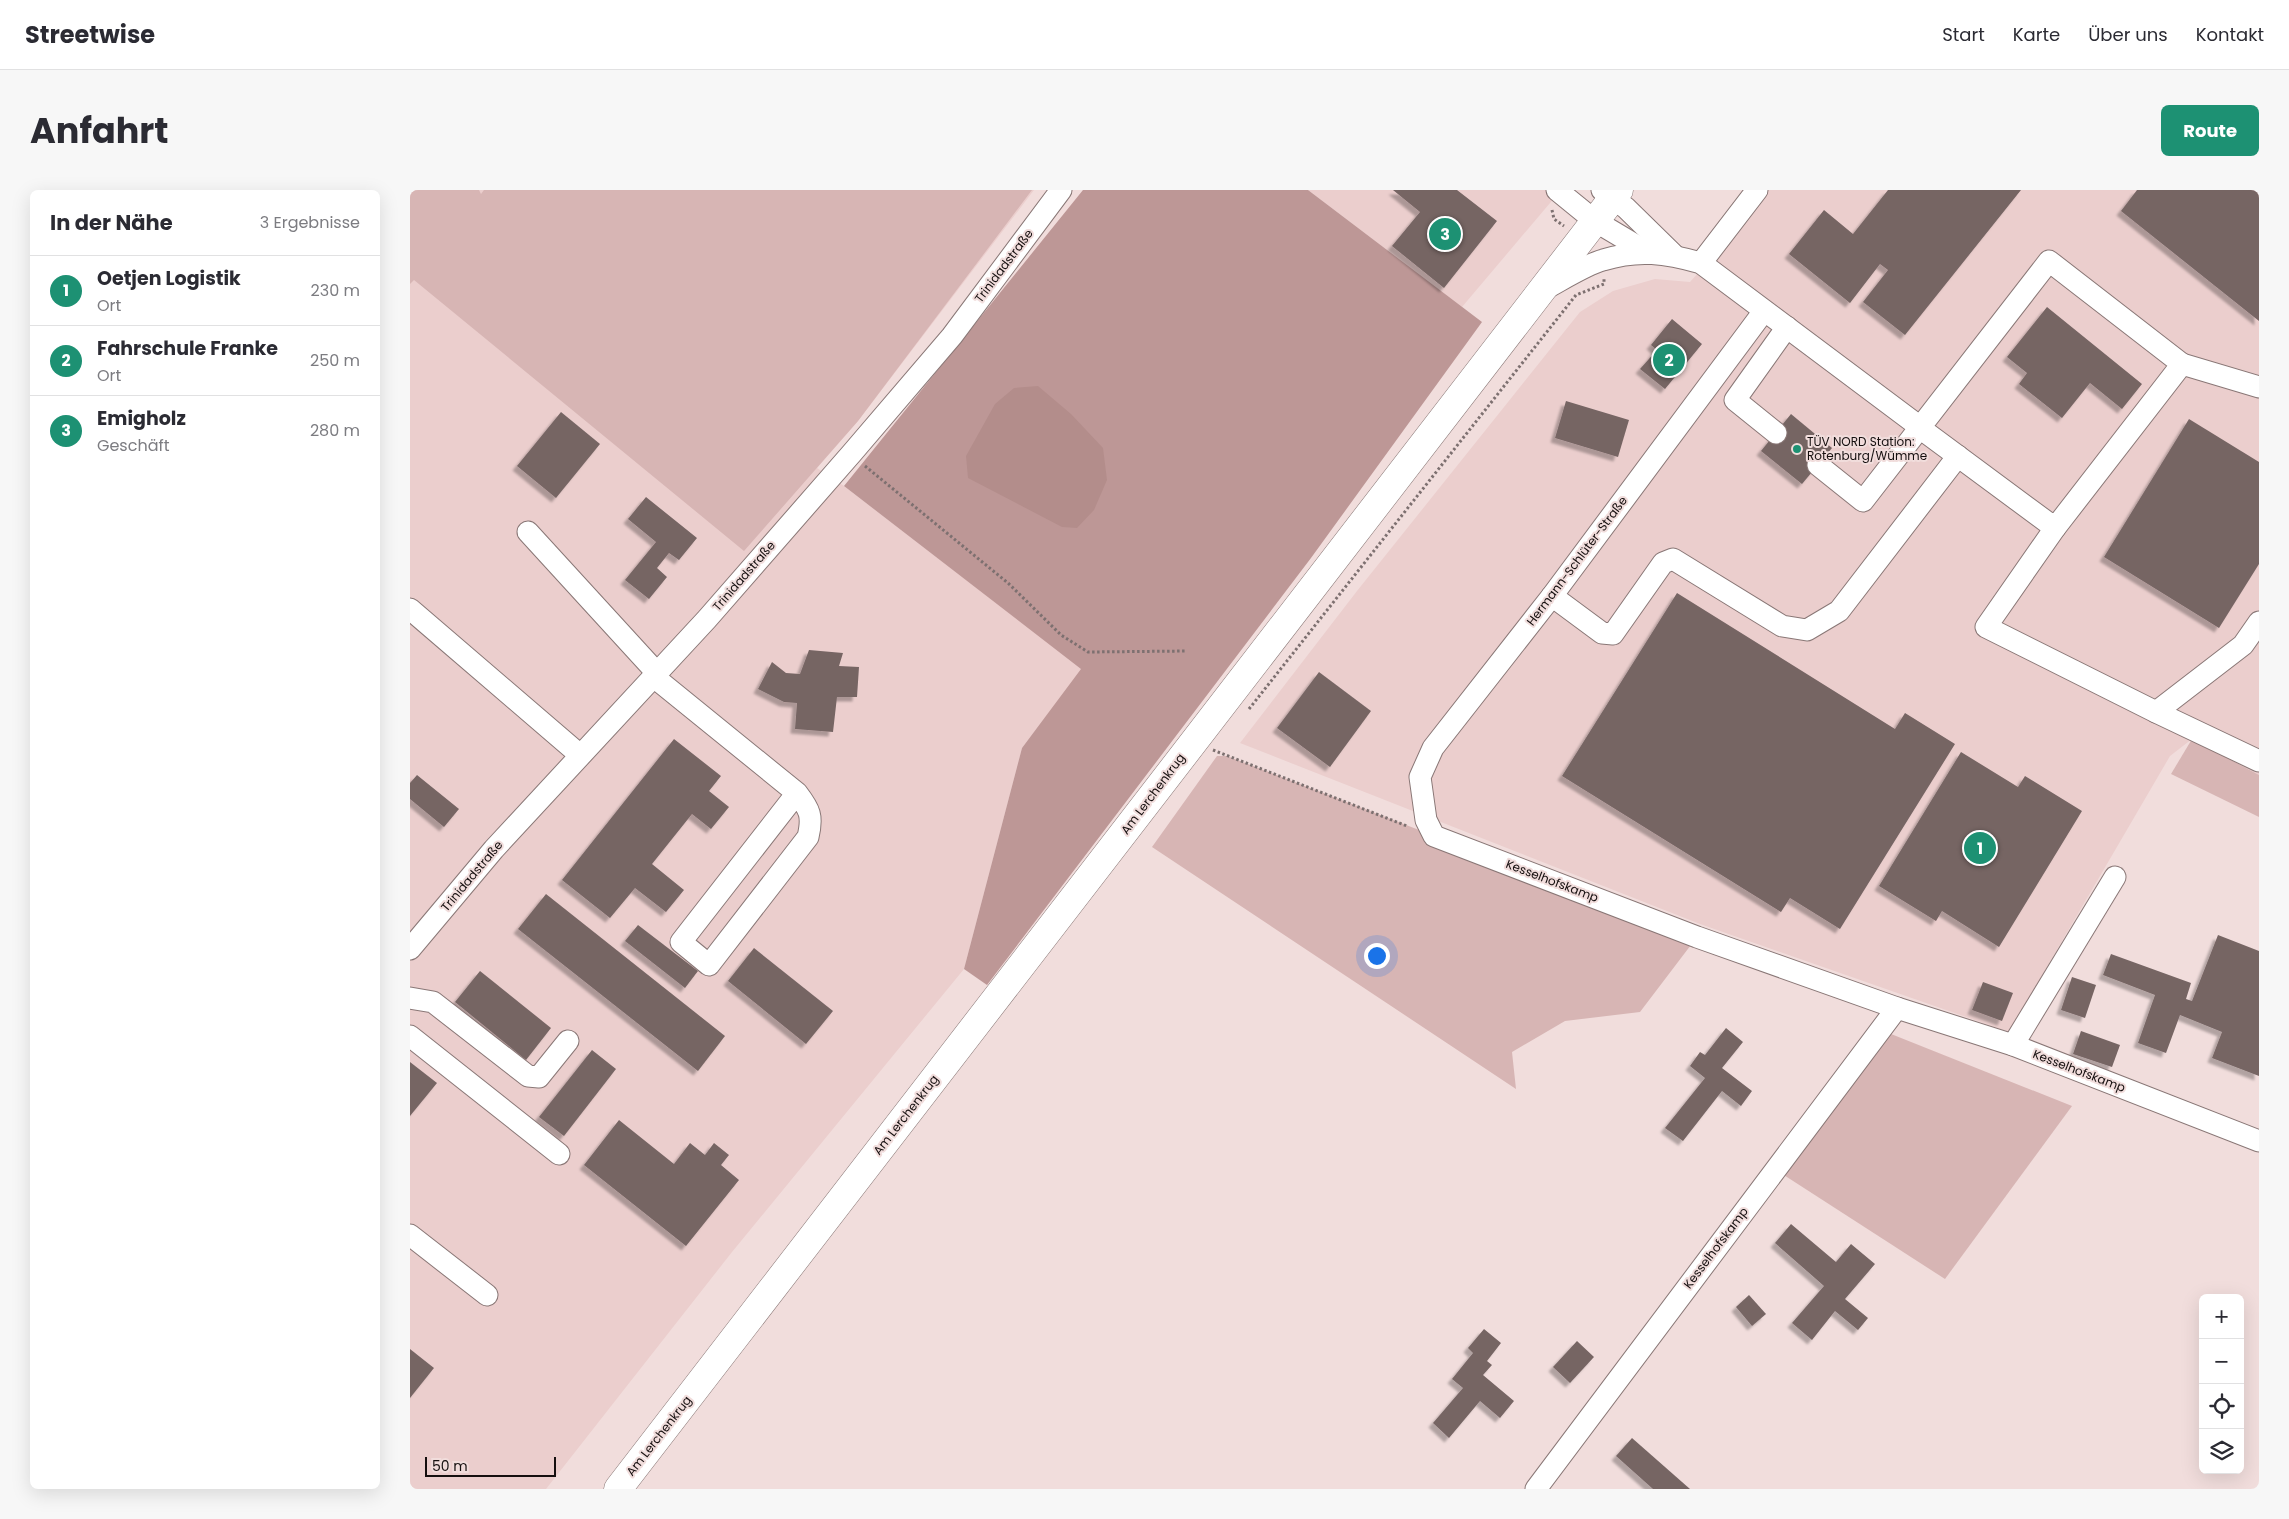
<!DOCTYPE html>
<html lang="de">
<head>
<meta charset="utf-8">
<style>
	:root { --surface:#fff; --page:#f7f7f7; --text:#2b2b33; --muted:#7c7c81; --line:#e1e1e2; --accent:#1d9173 }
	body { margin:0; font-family:Poppins,sans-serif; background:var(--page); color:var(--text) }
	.controls { position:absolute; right:15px; bottom:15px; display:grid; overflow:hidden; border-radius:8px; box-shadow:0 5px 20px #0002 }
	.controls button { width:45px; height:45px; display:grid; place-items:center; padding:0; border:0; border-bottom:1px solid var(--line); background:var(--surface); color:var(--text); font:25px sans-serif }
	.scale { position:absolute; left:15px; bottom:12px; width:131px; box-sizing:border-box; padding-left:5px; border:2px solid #150f0f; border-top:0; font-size:14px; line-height:18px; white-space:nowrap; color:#150f0f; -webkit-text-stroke:4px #f1dddc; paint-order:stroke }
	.you { position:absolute; left:966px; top:765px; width:18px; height:18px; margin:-12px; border:4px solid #fff; border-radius:50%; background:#1a73e8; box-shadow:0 0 0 8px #1a73e833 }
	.badge { display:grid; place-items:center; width:32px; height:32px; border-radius:50%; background:var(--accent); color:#fff; font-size:16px; font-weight:700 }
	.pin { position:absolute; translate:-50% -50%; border:2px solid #fff; box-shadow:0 1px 5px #0006 }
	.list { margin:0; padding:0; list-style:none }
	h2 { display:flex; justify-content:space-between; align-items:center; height:65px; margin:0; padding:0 20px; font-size:21px }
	h2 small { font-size:16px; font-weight:400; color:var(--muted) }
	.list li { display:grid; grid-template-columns:32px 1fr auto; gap:15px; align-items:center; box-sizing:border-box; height:70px; padding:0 20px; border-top:1px solid var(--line) }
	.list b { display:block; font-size:19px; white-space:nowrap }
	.list p { margin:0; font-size:16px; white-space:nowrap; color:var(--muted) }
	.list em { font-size:16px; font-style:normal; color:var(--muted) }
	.icon { flex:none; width:28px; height:28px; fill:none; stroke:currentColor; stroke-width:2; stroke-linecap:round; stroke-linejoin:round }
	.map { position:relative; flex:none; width:1849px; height:1299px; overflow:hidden; border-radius:8px }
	header { display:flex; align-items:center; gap:30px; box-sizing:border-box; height:70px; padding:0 25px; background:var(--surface); border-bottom:1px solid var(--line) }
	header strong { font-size:24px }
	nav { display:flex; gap:28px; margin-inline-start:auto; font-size:18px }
	.intro { display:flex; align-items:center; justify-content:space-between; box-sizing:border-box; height:120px; padding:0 30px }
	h1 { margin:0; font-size:35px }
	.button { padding:12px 22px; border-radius:8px; background:var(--accent); color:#fff; font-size:18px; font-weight:700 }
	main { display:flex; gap:30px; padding:0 30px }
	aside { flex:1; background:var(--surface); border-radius:8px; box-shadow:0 5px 20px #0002 }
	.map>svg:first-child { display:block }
</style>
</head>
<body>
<header>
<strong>Streetwise</strong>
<nav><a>Start</a><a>Karte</a><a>Über uns</a><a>Kontakt</a></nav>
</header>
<div class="intro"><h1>Anfahrt</h1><a class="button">Route</a></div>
<main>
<aside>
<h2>In der Nähe<small>3 Ergebnisse</small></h2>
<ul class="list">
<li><span class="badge">1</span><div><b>Oetjen Logistik</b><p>Ort</p></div><em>230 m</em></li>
<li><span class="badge">2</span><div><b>Fahrschule Franke</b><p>Ort</p></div><em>250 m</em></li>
<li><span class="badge">3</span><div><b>Emigholz</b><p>Geschäft</p></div><em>280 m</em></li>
</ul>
</aside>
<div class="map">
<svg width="1849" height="1299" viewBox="0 0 1849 1299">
	<defs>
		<filter id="shadow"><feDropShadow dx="-4.5" dy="4.5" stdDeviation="1" flood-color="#0004"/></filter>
	</defs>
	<rect width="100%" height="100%" fill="#f1dddc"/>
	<!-- built -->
	<g fill="#ebcecd">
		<path d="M0 0H624L448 231 407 278 434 296 672 479 612 558 554 779 322 1062 136 1299H0Z"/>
		<path d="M898 0H1151L1052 117Z"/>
		<path d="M1356 0H1849V585L1782 549 1760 566 1599 842 1290 734 830 553 947 401 1170 122 1203 101 1245 89 1280 92 1307 62Z"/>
	</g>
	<!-- green -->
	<g fill="#d7b5b4">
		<path d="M0 0H69L71 4 74 0H622L448 231 334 361 4 90 0 94Z"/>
		<path d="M1782 549 1849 585V627L1761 584Z"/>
		<path d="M807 566H817L1287 747 1230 822 1155 831 1102 862 1106 899 742 657Z"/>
		<path d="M1471 840 1662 916 1535 1089 1366 980Z"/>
	</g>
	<!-- forest -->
	<path fill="#bd9796" d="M673 0H898L1072 132 901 368 577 795 554 779 612 558 671 479 434 296Z"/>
	<!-- water -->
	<path fill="#b38d8b" d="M628 196 661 224 693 258 697 290 684 320 667 338 652 337 558 288 556 266 585 214 604 198Z"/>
	<!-- building -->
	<g fill="#766564" filter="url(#shadow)">
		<path d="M983 0H1047L1087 31 1034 98 982 56 1010 22Z"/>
		<path d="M1478 0H1611L1495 145 1453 112 1478 80 1470 74 1440 113 1379 64 1414 20 1443 44Z"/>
		<path d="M1727 0H1849V131L1711 21Z"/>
		<path d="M1637 117 1732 194 1712 219 1680 193 1652 228 1609 194 1617 183 1597 167Z"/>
		<path d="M1262 129 1292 154 1255 199 1230 179 1247 160 1241 155Z"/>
		<path d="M1156 211 1219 230 1208 267 1145 248Z"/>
		<path d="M151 222 190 254 146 308 107 276Z"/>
		<path d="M1381 224 1422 258 1392 294 1351 261Z"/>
		<path d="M1779 229 1849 272V374L1809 438 1694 367Z"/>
		<path d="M236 307 287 348 269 370 259 363 247 378 257 387 239 409 215 390 246 352 218 329Z"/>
		<path d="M1267 403 1485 539 1495 523 1545 554 1430 739 1380 708 1371 722 1152 586Z"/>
		<path d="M399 460 433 463 429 476 449 477 447 507H427L423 542 385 539 387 513 374 512 348 499 362 472 376 483 390 484Z"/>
		<path d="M909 482 961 521 920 577 867 538Z"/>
		<path d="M264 549 311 586 299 601 319 617 301 639 282 624 242 674 274 700 256 722 225 698 200 728 152 690Z"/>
		<path d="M1551 562 1608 597 1615 586 1672 621 1589 757 1532 721 1526 731 1469 696Z"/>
		<path d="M7 585 49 619 34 637 0 609V593Z"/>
		<path d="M136 704 315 846 288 881 108 739Z"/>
		<path d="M228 735 288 781 275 798 215 751Z"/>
		<path d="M1808 745 1849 761V886L1802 868 1812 842 1770 825 1756 863 1728 853 1745 805 1693 785 1701 764 1781 793 1776 809 1782 811Z"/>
		<path d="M344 758 423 821 396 854 318 791Z"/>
		<path d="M70 781 141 838 116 870 45 812Z"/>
		<path d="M1662 787 1686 795 1675 828 1651 820Z"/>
		<path d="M1573 792 1603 803 1592 831 1562 820Z"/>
		<path d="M1316 838 1333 852 1312 878 1342 901 1331 916 1312 901 1273 951 1255 938 1295 888 1280 876 1290 862 1295 865Z"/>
		<path d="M1671 841 1710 855 1702 877 1663 864Z"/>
		<path d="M182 860 206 879 154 946 129 927Z"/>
		<path d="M0 872 27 893 0 926Z"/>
		<path d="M209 930 264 974 280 953 295 965 304 953 319 965 311 975 329 990 276 1056 174 975Z"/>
		<path d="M1381 1034 1426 1072 1441 1054 1465 1074 1435 1109 1458 1128 1448 1140 1425 1121 1402 1150 1382 1133 1414 1096 1365 1053Z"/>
		<path d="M1339 1105 1356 1124 1342 1136 1326 1117Z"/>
		<path d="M1074 1139 1091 1153 1077 1171 1082 1175 1073 1185 1104 1211 1090 1228 1070 1211 1039 1248 1023 1233 1053 1198 1042 1189 1063 1163 1058 1158Z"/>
		<path d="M1167 1151 1184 1167 1160 1193 1143 1177Z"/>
		<path d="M0 1159 24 1178 0 1208Z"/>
		<path d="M1222 1248 1280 1299H1243L1206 1266Z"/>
	</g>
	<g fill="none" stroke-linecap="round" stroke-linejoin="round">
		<defs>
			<g id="minor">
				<path d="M1147 0 1185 31 1237 62"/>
				<path d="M1192 0 1216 18 1264 65"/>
				<path d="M1291 73 1347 0"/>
				<path d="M1135 99C1152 90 1175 75 1193 70 1228 59 1256 63 1291 73L1510 237 1518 244 1645 338 1772 174 1639 71 1453 311 1408 275"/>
				<path d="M1354 121 1142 406 1023 558 1010 587 1016 630 1024 646 1287 747 1487 818 1603 855 1849 951"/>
				<path d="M1772 174 1849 197"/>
				<path d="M1366 243 1325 210 1377 137"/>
				<path d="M1645 338 1576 437 1746 522 1849 571"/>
				<path d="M118 342 247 483"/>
				<path d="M1142 406 1192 443 1203 444 1253 373 1263 369 1372 436 1397 440 1429 421 1548 266"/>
				<path d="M0 419 170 565"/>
				<path d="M244 487 387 603C400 620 403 626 398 647L299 775 271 752 387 603"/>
				<path d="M1746 522 1833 455 1849 432"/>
				<path d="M0 759 84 659 297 429 442 263 542 146 651 0"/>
				<path d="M0 808 23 812 118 886 129 887 158 851"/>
				<path d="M0 846 149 964"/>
				<path d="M1603 855 1705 687"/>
				<path d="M0 1045 77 1105"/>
				<path d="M1126 1299 1487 818"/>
			</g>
			<path id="major" d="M208 1299 1209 0"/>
		</defs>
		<!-- minor casing -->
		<use href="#minor" stroke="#897776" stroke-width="23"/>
		<!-- major casing -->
		<use href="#major" stroke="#897776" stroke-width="29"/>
		<!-- path -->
		<g stroke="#7d7070" stroke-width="3" stroke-dasharray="2.5 2.5" stroke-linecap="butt">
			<path d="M1142 20 1144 29 1154 36"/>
			<path d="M455 276 598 393 651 445 678 462 777 461"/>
			<path d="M839 519 1166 105 1194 94V88"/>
			<path d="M803 560 997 636"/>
		</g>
		<!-- minor -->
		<use href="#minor" stroke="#fff" stroke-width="21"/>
		<!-- major -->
		<use href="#major" stroke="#fff" stroke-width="28"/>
	</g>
	<!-- markers -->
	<circle fill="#1d9173" stroke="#f1dddc" stroke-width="2" cx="1387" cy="259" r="5"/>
	<g text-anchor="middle" stroke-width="4" stroke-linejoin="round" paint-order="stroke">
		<!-- street labels -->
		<g font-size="12" fill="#150f0f" stroke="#f1dddc">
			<text transform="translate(594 76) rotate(-53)" y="4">Trinidadstraße</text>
			<text transform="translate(1167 371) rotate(-53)" y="4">Hermann-Schlüter-Straße</text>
			<text transform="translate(334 386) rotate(-49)" y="4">Trinidadstraße</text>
			<text transform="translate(743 604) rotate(-53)" y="4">Am Lerchenkrug</text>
			<text transform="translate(62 686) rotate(-50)" y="4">Trinidadstraße</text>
			<text transform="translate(1142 691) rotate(21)" y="4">Kesselhofskamp</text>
			<text transform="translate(1669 881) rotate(21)" y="4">Kesselhofskamp</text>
			<text transform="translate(496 925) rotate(-52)" y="4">Am Lerchenkrug</text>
			<text transform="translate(1306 1058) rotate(-53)" y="4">Kesselhofskamp</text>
			<text transform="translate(249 1246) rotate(-52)" y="4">Am Lerchenkrug</text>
		</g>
		<!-- poi labels -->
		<g font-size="12" fill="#150f0f" stroke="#f1dddc" text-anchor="start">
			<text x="1397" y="256">TÜV NORD Station:<tspan x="1397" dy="14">Rotenburg/Wümme</tspan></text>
		</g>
	</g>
</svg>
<div class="controls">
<button>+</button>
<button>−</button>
<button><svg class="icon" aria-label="locate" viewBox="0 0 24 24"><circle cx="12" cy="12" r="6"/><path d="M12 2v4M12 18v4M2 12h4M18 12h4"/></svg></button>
<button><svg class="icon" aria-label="layers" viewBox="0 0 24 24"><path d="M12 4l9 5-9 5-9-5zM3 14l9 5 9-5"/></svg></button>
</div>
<div class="scale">50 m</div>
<div class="you"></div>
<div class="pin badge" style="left:1570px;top:658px">1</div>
<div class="pin badge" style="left:1259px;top:170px">2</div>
<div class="pin badge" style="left:1035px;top:44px">3</div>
</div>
</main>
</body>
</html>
